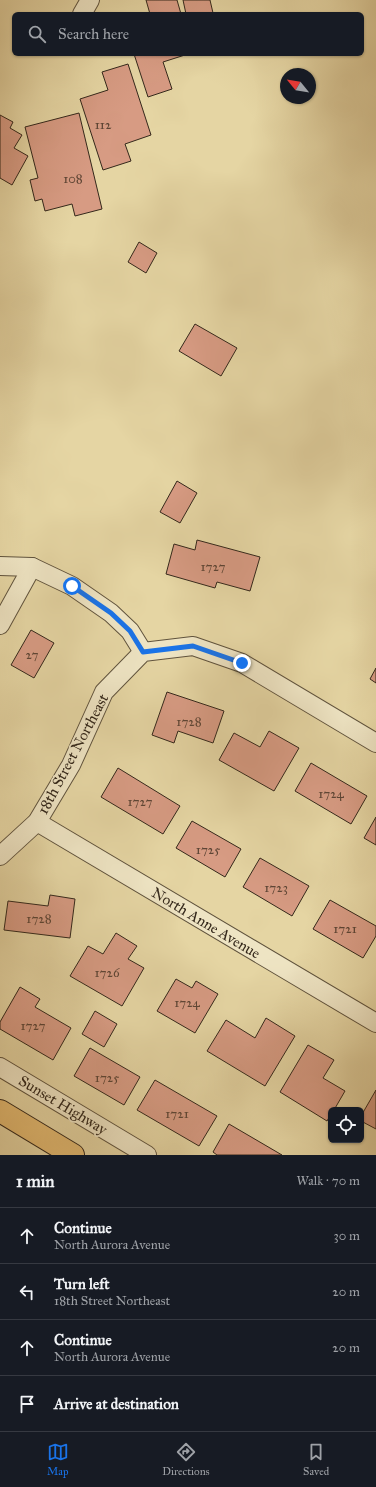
<!DOCTYPE html>
<html lang="en">
<head>
<meta charset="utf-8">
<style>
	:root { --surface:#171b24; --page:#20242c; --text:#f1f3f6; --muted:#9ea1a6; --line:#363941; --accent:#1a73e8 }
	body { margin:0; font-family:"IM FELL Great Primer",serif; background:var(--page); color:var(--text) }
	.controls { position:absolute; right:12px; bottom:12px; display:grid; overflow:hidden; border-radius:6px; box-shadow:0 1px 3px #0004 }
	.controls button { width:36px; height:36px; display:grid; place-items:center; padding:0; border:0; border-bottom:1px solid var(--line); background:var(--surface); color:var(--text); font:20px sans-serif }
	.compass { position:absolute; left:280px; top:68px; width:36px; height:36px; border-radius:50%; background:var(--surface); box-shadow:0 1px 3px #0004; rotate:300deg }
	.stop { position:absolute; width:12px; height:12px; margin:-9px; border:3px solid #1a73e8; border-radius:50%; background:#fff }
	.stop.end { background:#1a73e8; border-color:#fff; box-shadow:0 1px 4px #0008 }
	.list { margin:0; padding:0; list-style:none }
	h2 { display:flex; justify-content:space-between; align-items:center; height:52px; margin:0; padding:0 16px; font-size:17px }
	h2 small { font-size:13px; font-weight:400; color:var(--muted) }
	.list li { display:grid; grid-template-columns:26px 1fr auto; gap:12px; align-items:center; box-sizing:border-box; height:56px; padding:0 16px; border-top:1px solid var(--line) }
	.list b { display:block; font-size:15px; white-space:nowrap }
	.list p { margin:0; font-size:13px; white-space:nowrap; color:var(--muted) }
	.list em { font-size:13px; font-style:normal; color:var(--muted) }
	.icon { flex:none; width:22px; height:22px; fill:none; stroke:currentColor; stroke-width:2; stroke-linecap:round; stroke-linejoin:round }
	.map { position:relative; flex:none; width:376px; height:1155px; overflow:hidden }
	.search { position:absolute; background:var(--surface); box-shadow:0 1px 3px #0004; left:12px; right:12px; top:12px; height:44px; display:flex; align-items:center; gap:10px; box-sizing:border-box; padding:0 14px; border-radius:6px; color:var(--muted); font-size:15px }
	.sheet { height:276px; background:var(--surface) }
	nav { display:flex; justify-content:space-around; align-items:center; box-sizing:border-box; height:56px; border-top:1px solid var(--line); background:var(--surface); font-size:11px; color:var(--muted) }
	nav a { display:grid; justify-items:center; gap:2px }
	nav .on { color:var(--accent) }
	.map>svg:first-child { display:block }
</style>
</head>
<body>
<div class="map">
<svg width="376" height="1155" viewBox="0 0 376 1155">
	<rect width="100%" height="100%" fill="#e5d5a3"/>
	<filter id="stains"><feTurbulence type="fractalNoise" baseFrequency=".005" numOctaves="4"/><feColorMatrix values="0 0 0 0 .2 0 0 0 0 .09 0 0 0 0 .02 0 0 0 .5 -.17"/></filter>
	<radialGradient id="worn" r=".72"><stop offset=".6" stop-color="#630" stop-opacity="0"/><stop offset="1" stop-color="#630" stop-opacity=".3"/></radialGradient>
	<!-- building -->
	<g fill="#d79b83" stroke="#34281b">
		<path d="M146 0H177L181 14H150Z"/>
		<path d="M183 0H210L213 13 207 14H186Z"/>
		<path d="M134 54H188L163 62 172 89 148 97Z"/>
		<path d="M128 64 151 135 125 144 131 161 103 170 80 99 108 90 102 72Z"/>
		<path d="M79 113 102 209 75 216 72 204 45 211 42 199 35 201 30 180 38 178 25 127Z"/>
		<path d="M0 115 13 122 10 128 22 135 14 148 28 156 12 185 0 178Z"/>
		<path d="M139 242 157 253 146 273 128 262Z"/>
		<path d="M195 324 237 348 221 376 179 351Z"/>
		<path d="M177 481 197 493 180 523 160 512Z"/>
		<path d="M197 540 260 557 250 591 217 582 215 588 166 574 174 544 195 550Z"/>
		<path d="M31 630 54 643 34 678 11 665Z"/>
		<path d="M376 668V683L370 679Z"/>
		<path d="M167 692 224 711 213 743 178 731 174 743 152 735Z"/>
		<path d="M269 731 299 748 274 791 219 760 234 733 260 747Z"/>
		<path d="M311 763 367 796 351 824 295 791Z"/>
		<path d="M118 768 180 806 163 834 101 797Z"/>
		<path d="M376 817V845L364 838Z"/>
		<path d="M192 821 241 849 225 877 176 848Z"/>
		<path d="M260 858 309 886 292 916 243 887Z"/>
		<path d="M50 895 75 899 70 938 4 930 8 901 48 906Z"/>
		<path d="M330 900 376 926V936L363 958 313 929Z"/>
		<path d="M116 933 137 946 128 959 144 968 122 1006 70 976 88 946 103 954Z"/>
		<path d="M176 979 192 988 196 981 218 994 195 1033 157 1011Z"/>
		<path d="M20 987 40 999 35 1007 71 1028 53 1060 0 1029V1022Z"/>
		<path d="M95 1011 117 1024 104 1047 82 1034Z"/>
		<path d="M266 1018 295 1036 265 1086 207 1051 226 1020 255 1038Z"/>
		<path d="M308 1045 334 1060 323 1078 345 1091 334 1110H331V1114L327 1121 280 1092Z"/>
		<path d="M90 1048 140 1077 124 1105 74 1076Z"/>
		<path d="M155 1080 217 1116 199 1146 137 1110Z"/>
		<path d="M376 1090V1129L361 1121V1116Z"/>
		<path d="M229 1124 282 1155H217L213 1152Z"/>
	</g>
	<g fill="none" stroke-linecap="round" stroke-linejoin="round">
		<defs>
			<g id="street">
				<path d="M82 14 90 0"/>
				<path d="M0 566 32 567 72 586 111 613 130 631 143 652"/>
				<path d="M0 625 32 567"/>
				<path d="M37 822 376 1023"/>
				<path d="M0 856 37 822 71 765 104 692 143 652 193 646 242 663 376 743"/>
				<path d="M0 1067 147 1155"/>
			</g>
			<path id="highway" d="M0 1111 73 1155"/>
		</defs>
		<!-- street casing -->
		<use href="#street" stroke="#60533d" stroke-width="20"/>
		<!-- highway casing -->
		<use href="#highway" stroke="#34281b" stroke-width="24"/>
		<!-- street -->
		<use href="#street" stroke="#eee4c3" stroke-width="18"/>
		<!-- highway -->
		<use href="#highway" stroke="#e2ba72" stroke-width="22"/>
	</g>
	<g fill="none" stroke-linecap="round" stroke-linejoin="round">
		<!-- route -->
		<path stroke="#1a73e8" stroke-width="5" d="M72 586 111 613 130 631 143 652 193 646 242 663"/>
	</g>
	<g text-anchor="middle" stroke-width="3.5" stroke-linejoin="round" paint-order="stroke">
		<!-- number labels -->
		<g font-size="13" fill="#5d4535">
			<text x="103" y="129">112</text>
			<text x="73" y="183">108</text>
			<text x="213" y="571">1727</text>
			<text x="32" y="659">27</text>
			<text x="189" y="726">1728</text>
			<text x="331" y="798">1724</text>
			<text x="140" y="806">1727</text>
			<text x="208" y="854">1725</text>
			<text x="276" y="892">1723</text>
			<text x="39" y="923">1728</text>
			<text x="345" y="933">1721</text>
			<text x="107" y="977">1726</text>
			<text x="187" y="1007">1724</text>
			<text x="33" y="1030">1727</text>
			<text x="107" y="1082">1725</text>
			<text x="177" y="1118">1721</text>
		</g>
		<!-- street labels -->
		<g font-size="15" fill="#34281b" stroke="#eee4c3">
			<text transform="translate(73 754) rotate(-62)" y="5">18th Street Northeast</text>
			<text transform="translate(206 923) rotate(31)" y="5">North Anne Avenue</text>
			<text transform="translate(63 1105) rotate(31)" y="5">Sunset Highway</text>
		</g>
	</g>
	<rect width="100%" height="100%" filter="url(#stains)"/>
	<rect width="100%" height="100%" fill="url(#worn)"/>
</svg>
<div class="controls">
<button><svg class="icon" aria-label="locate" viewBox="0 0 24 24"><circle cx="12" cy="12" r="6"/><path d="M12 2v4M12 18v4M2 12h4M18 12h4"/></svg></button>
</div>
<svg class="compass" viewBox="-18 -18 36 36"><path d="M0-13l5 13h-10z" fill="#e53935"/><path d="M0 13l5-13h-10z" fill="#9ea1a6"/></svg>
<div class="stop" style="left:72px;top:586px"></div>
<div class="stop end" style="left:242px;top:663px"></div>
<div class="search"><svg class="icon" aria-label="search" viewBox="0 0 24 24"><circle cx="10" cy="10" r="6"/><path d="M15 15l6 6"/></svg>Search here</div>
</div>
<section class="sheet">
<h2>1 min<small>Walk · 70 m</small></h2>
<ul class="list">
<li><svg class="icon" aria-label="ahead" viewBox="0 0 24 24"><path d="M12 20V5M6 11l6-6 6 6"/></svg><div><b>Continue</b><p>North Aurora Avenue</p></div><em>30 m</em></li>
<li><svg class="icon" aria-label="left" viewBox="0 0 24 24"><path d="M17 20v-9H6M10 6l-5 5 5 5"/></svg><div><b>Turn left</b><p>18th Street Northeast</p></div><em>20 m</em></li>
<li><svg class="icon" aria-label="ahead" viewBox="0 0 24 24"><path d="M12 20V5M6 11l6-6 6 6"/></svg><div><b>Continue</b><p>North Aurora Avenue</p></div><em>20 m</em></li>
<li><svg class="icon" aria-label="arrive" viewBox="0 0 24 24"><path d="M6 21V4h12l-3 4 3 4H6"/></svg><div><b>Arrive at destination</b></div></li>
</ul>
</section>
<nav>
<a class="on"><svg class="icon" aria-label="map" viewBox="0 0 24 24"><path d="M3 6l6-2 6 2 6-2v14l-6 2-6-2-6 2zM9 4v14M15 6v14"/></svg>Map</a>
<a><svg class="icon" aria-label="directions" viewBox="0 0 24 24"><path d="M12 3l9 9-9 9-9-9zM9 14v-3h6M13 9l2 2-2 2"/></svg>Directions</a>
<a><svg class="icon" aria-label="saved" viewBox="0 0 24 24"><path d="M7 4h10v16l-5-4-5 4z"/></svg>Saved</a>
</nav>
</body>
</html>
